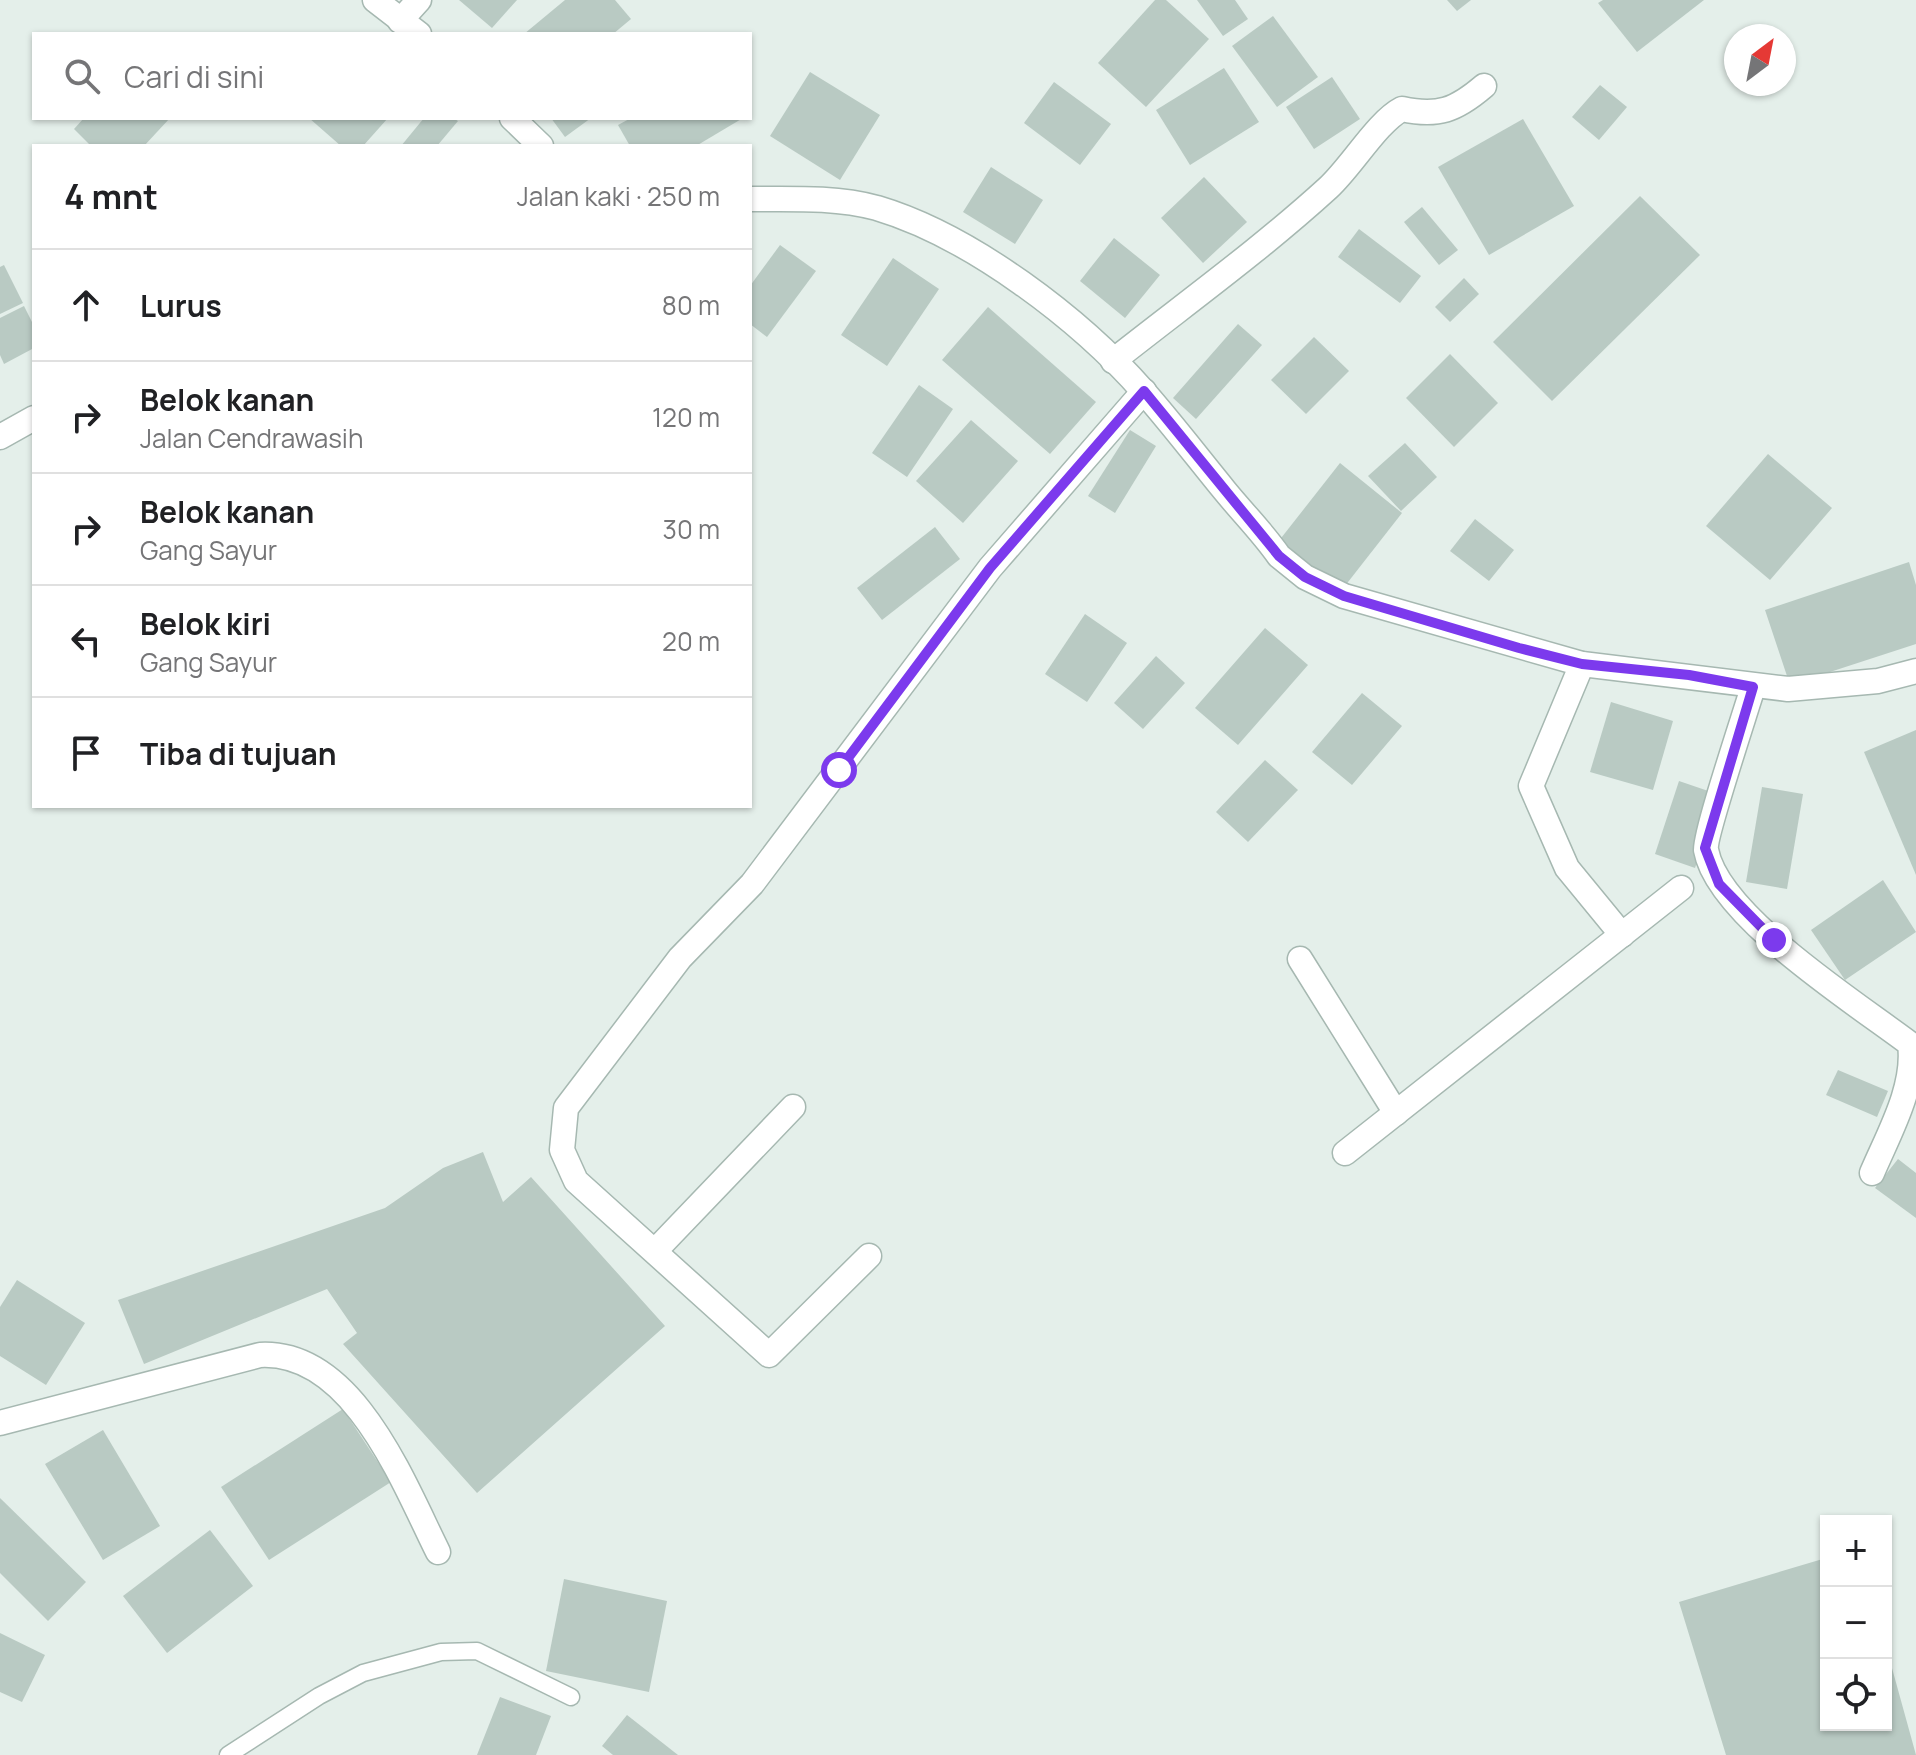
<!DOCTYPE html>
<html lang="id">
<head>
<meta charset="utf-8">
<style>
	:root { --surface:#fff; --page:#f6f6f6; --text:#202124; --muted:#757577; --line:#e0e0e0 }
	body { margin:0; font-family:Manrope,sans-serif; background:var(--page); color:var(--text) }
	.controls { position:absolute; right:24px; bottom:24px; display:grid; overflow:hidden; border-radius:0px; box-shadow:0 2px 6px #0004 }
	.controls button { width:72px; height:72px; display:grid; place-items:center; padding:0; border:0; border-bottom:2px solid var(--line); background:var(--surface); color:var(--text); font:40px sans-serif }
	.compass { position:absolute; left:1724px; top:24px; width:72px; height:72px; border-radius:50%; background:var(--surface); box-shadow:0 2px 6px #0004; rotate:32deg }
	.stop { position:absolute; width:24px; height:24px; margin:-18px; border:6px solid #7c3aed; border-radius:50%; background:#fff }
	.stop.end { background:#7c3aed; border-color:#fff; box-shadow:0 2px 8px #0008 }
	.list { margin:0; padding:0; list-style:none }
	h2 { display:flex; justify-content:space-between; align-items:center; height:104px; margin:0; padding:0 32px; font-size:34px }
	h2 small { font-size:26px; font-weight:400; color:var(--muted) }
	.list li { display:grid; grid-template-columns:52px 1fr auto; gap:24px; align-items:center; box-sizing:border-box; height:112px; padding:0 32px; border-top:2px solid var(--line) }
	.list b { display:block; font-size:30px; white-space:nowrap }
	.list p { margin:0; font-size:26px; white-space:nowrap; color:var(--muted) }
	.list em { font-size:26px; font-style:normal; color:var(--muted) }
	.icon { flex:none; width:44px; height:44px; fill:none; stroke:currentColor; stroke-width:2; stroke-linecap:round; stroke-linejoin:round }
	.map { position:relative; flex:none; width:1916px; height:1755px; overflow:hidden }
	.search { position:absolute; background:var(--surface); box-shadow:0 2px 6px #0004; left:32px; top:32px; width:720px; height:88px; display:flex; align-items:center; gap:20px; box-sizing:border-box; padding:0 28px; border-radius:0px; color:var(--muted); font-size:30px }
	.panel { position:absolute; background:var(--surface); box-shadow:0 2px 6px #0004; left:32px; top:144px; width:720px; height:664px; border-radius:0px }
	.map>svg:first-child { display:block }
</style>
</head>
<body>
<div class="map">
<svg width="1916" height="1755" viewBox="0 0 1916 1755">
	<rect width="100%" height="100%" fill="#e4efea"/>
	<!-- building -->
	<g fill="#b9cac3">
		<path d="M459 0H517L492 28Z"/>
		<path d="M565 0H615L631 19 613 34H524Z"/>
		<path d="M1155 0H1166L1209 39 1146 107 1098 63Z"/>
		<path d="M1197 0H1235L1248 19 1223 36Z"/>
		<path d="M1447 0H1471L1457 11Z"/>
		<path d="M1603 0H1704L1637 52 1598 3Z"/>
		<path d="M1273 16 1318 77 1277 107 1232 46Z"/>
		<path d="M1224 68 1259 122 1190 165 1156 110Z"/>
		<path d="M810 72 880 115 840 180 770 136Z"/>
		<path d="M1332 77 1360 119 1314 149 1286 107Z"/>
		<path d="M1054 82 1111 124 1080 165 1024 123Z"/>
		<path d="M1600 85 1627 107 1599 140 1572 117Z"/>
		<path d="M84 118H170L144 146H91L74 129Z"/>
		<path d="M309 118H388L363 146H341Z"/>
		<path d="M424 118H453L458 121 437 146H401Z"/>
		<path d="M551 118H591L565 137Z"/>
		<path d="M631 118H743L696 146H630L618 125Z"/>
		<path d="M1523 119 1574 206 1489 255 1438 167Z"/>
		<path d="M991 167 1043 200 1015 244 963 212Z"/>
		<path d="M1204 177 1247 222 1203 263 1161 218Z"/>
		<path d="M1640 196 1700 255 1552 401 1493 342Z"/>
		<path d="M1422 207 1458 250 1439 265 1404 222Z"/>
		<path d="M1359 229 1421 276 1400 303 1338 257Z"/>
		<path d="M1114 238 1160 275 1125 318 1080 281Z"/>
		<path d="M780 245 816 271 767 337 750 324V286Z"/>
		<path d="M893 258 939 289 887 366 841 335Z"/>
		<path d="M4 265 23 303 0 314V267Z"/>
		<path d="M1464 278 1479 294 1450 322 1435 307Z"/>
		<path d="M24 306 34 326V348L4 364 0 355V318Z"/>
		<path d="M988 307 1096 402 1050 454 942 360Z"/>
		<path d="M1238 324 1262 345 1196 419 1173 398Z"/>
		<path d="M1314 337 1349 371 1306 414 1271 380Z"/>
		<path d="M1450 354 1498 403 1454 447 1406 398Z"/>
		<path d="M919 385 953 409 907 477 872 453Z"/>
		<path d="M971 420 1018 461 963 523 916 481Z"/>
		<path d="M1130 430 1156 446 1115 513 1088 496Z"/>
		<path d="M1405 443 1437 477 1401 511 1368 476Z"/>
		<path d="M1768 454 1832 508 1770 580 1706 526Z"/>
		<path d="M1340 463 1402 513 1341 591 1278 542Z"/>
		<path d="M1475 519 1514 550 1489 581 1450 551Z"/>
		<path d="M935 527 960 559 882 620 857 588Z"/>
		<path d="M1909 562 1916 585V644L1790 685 1765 610Z"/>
		<path d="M1085 614 1127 643 1087 702 1045 674Z"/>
		<path d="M1265 628 1308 665 1238 745 1195 708Z"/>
		<path d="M1156 656 1185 683 1143 729 1114 703Z"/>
		<path d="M1362 693 1402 726 1352 785 1312 752Z"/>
		<path d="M1611 702 1673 721 1653 790 1590 772Z"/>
		<path d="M1916 730V875L1864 752Z"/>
		<path d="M1265 760 1298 790 1248 842 1216 812Z"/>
		<path d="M1679 781 1720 795 1695 868 1655 854Z"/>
		<path d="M1762 787 1803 794 1787 889 1746 882Z"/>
		<path d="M1883 880 1916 932 1845 980 1811 930Z"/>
		<path d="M1838 1070 1888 1091 1877 1117 1826 1095Z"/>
		<path d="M483 1152 503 1202 531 1177 665 1326 477 1493 343 1344 357 1333 327 1289 144 1364 118 1300 385 1208 443 1168Z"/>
		<path d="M1898 1159 1916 1173V1218L1875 1188Z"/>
		<path d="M17 1280 85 1323 46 1385 0 1356V1307Z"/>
		<path d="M343 1409 391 1482 269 1560 221 1487Z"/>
		<path d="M103 1430 160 1526 103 1560 45 1464Z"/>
		<path d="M0 1498 86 1582 48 1621 0 1573Z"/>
		<path d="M210 1530 253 1586 167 1653 123 1596Z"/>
		<path d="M1826 1558V1725H1886L1887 1650 1916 1755H1726L1679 1602Z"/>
		<path d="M564 1579 667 1601 649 1692 546 1671Z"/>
		<path d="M0 1633 45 1655 22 1702 0 1692Z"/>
		<path d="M500 1697 551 1716 536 1755H477Z"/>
		<path d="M627 1715 678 1755H613L602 1746Z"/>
	</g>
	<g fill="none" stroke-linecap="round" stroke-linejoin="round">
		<defs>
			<path id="service" d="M228 1755 319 1696 363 1673 441 1652 477 1651 571 1697"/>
			<g id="minor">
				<path d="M400 21 419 0"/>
				<path d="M1113 361C1185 304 1260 250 1328 188 1352 166 1377 122 1402 109 1438 117 1456 110 1484 86"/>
				<path d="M0 437 34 418"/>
				<path d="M1582 664 1531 786 1567 868 1622 935"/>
				<path d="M1753 687C1746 711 1704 836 1706 850 1718 916 1856 1003 1910 1044 1916 1087 1888 1135 1872 1173"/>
				<path d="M1300 959 1396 1113"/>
				<path d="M1345 1153 1681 888"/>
				<path d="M655 1251 793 1107"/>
				<path d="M869 1256 769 1355 576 1181 562 1150 566 1108 680 958 752 884 990 568 1144 391"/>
				<path d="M0 1423 260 1355C353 1350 403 1482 438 1552"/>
			</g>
			<g id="tertiary">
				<path d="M375 0 419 34"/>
				<path d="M512 118 541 146"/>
				<path d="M750 199C792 199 836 197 877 208 971 236 1080 319 1144 392 1172 424 1198 458 1225 491 1243 513 1263 533 1279 556L1305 577 1344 596 1582 664 1788 689 1878 681 1916 671"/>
			</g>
		</defs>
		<!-- service casing -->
		<use href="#service" stroke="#a6b8b1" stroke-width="19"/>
		<!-- minor casing -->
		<use href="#minor" stroke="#a6b8b1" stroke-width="27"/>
		<!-- tertiary casing -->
		<use href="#tertiary" stroke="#a6b8b1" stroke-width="27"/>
		<!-- service -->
		<use href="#service" stroke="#fff" stroke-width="16"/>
		<!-- minor -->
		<use href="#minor" stroke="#fff" stroke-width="24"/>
		<!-- tertiary -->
		<use href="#tertiary" stroke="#fff" stroke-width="24"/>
	</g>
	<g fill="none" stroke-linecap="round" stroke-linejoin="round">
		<!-- route -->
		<path stroke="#7c3aed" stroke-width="10" d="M839 770 990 568 1144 391 1279 556 1305 577 1344 596 1519 648 1582 664 1689 675 1753 687 1705 848 1719 884 1774 940"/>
	</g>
</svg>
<div class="controls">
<button>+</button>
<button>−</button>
<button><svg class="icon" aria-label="locate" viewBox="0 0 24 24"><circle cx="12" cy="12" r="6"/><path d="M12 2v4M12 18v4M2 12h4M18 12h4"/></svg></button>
</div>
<svg class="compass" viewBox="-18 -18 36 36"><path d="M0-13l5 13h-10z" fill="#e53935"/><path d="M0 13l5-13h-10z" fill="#757577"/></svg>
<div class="stop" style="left:839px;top:770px"></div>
<div class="stop end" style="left:1774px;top:940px"></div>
<div class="search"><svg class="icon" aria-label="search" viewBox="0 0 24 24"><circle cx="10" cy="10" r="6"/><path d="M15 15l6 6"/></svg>Cari di sini</div>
<section class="panel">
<h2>4 mnt<small>Jalan kaki · 250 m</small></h2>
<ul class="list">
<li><svg class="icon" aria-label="ahead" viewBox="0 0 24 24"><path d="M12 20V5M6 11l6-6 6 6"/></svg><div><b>Lurus</b></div><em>80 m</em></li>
<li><svg class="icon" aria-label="right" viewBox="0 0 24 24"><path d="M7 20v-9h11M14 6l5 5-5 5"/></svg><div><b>Belok kanan</b><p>Jalan Cendrawasih</p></div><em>120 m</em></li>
<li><svg class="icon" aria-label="right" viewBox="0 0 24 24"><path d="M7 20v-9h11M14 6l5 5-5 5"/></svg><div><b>Belok kanan</b><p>Gang Sayur</p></div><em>30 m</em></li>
<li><svg class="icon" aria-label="left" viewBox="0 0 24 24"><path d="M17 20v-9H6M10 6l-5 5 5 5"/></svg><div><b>Belok kiri</b><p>Gang Sayur</p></div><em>20 m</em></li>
<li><svg class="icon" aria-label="arrive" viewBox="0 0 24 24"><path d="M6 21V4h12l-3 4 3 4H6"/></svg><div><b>Tiba di tujuan</b></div></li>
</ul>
</section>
</div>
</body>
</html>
